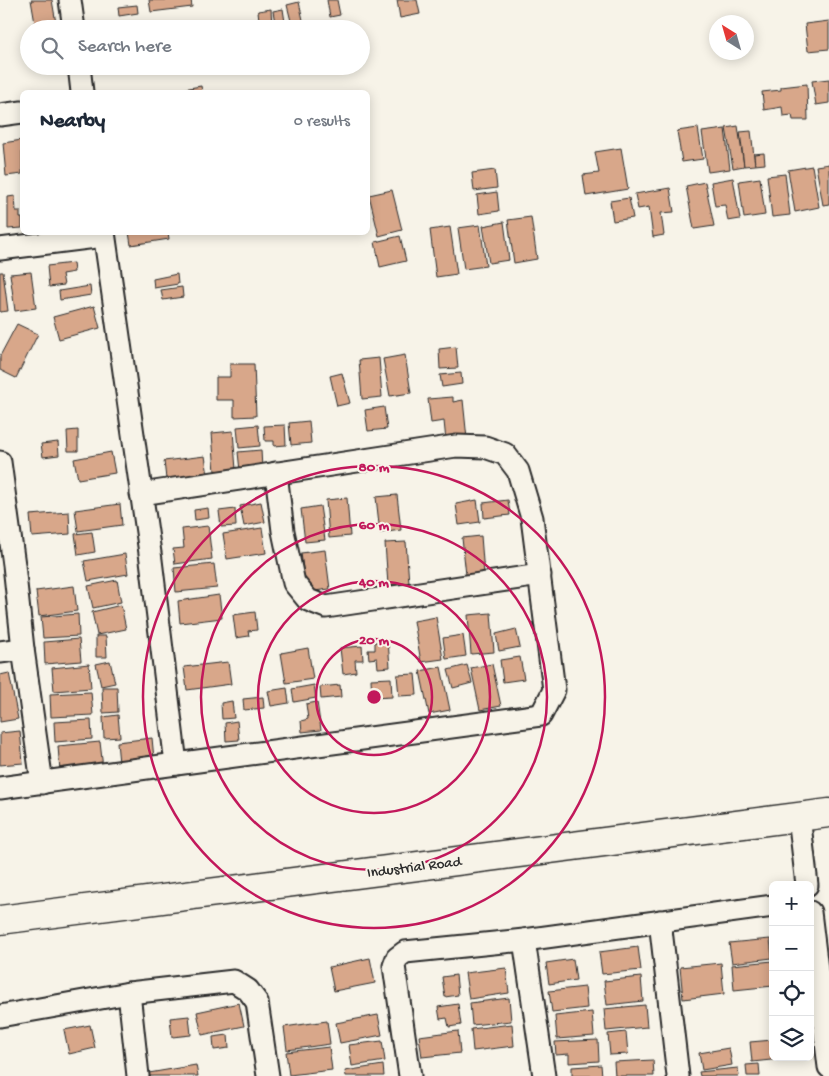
<!DOCTYPE html>
<html lang="en">
<head>
<meta charset="utf-8">
<style>
	:root { --surface:#fff; --page:#f2f2f3; --text:#1f2937; --muted:#747a83; --line:#e0e1e3 }
	body { margin:0; font-family:"Gochi Hand",sans-serif; background:var(--page); color:var(--text) }
	.controls { position:absolute; right:15px; bottom:15px; display:grid; overflow:hidden; border-radius:8px; box-shadow:0 2px 12px #0003 }
	.controls button { width:45px; height:45px; display:grid; place-items:center; padding:0; border:0; border-bottom:1px solid var(--line); background:var(--surface); color:var(--text); font:25px sans-serif }
	.compass { position:absolute; left:709px; top:15px; width:45px; height:45px; border-radius:50%; background:var(--surface); box-shadow:0 2px 12px #0003; rotate:323deg }
	.list { margin:0; padding:0; list-style:none }
	h2 { display:flex; justify-content:space-between; align-items:center; height:65px; margin:0; padding:0 20px; font-size:21px }
	h2 small { font-size:16px; font-weight:400; color:var(--muted) }
	.icon { flex:none; width:28px; height:28px; fill:none; stroke:currentColor; stroke-width:2; stroke-linecap:round; stroke-linejoin:round }
	.map { position:relative; flex:none; width:829px; height:1076px; overflow:hidden }
	.search { position:absolute; background:var(--surface); box-shadow:0 2px 12px #0003; left:20px; top:20px; width:350px; height:55px; display:flex; align-items:center; gap:12px; box-sizing:border-box; padding:0 18px; border-radius:28px; color:var(--muted); font-size:19px }
	.panel { position:absolute; background:var(--surface); box-shadow:0 2px 12px #0003; left:20px; top:90px; width:350px; height:145px; border-radius:8px }
	.map>svg:first-child { display:block }
</style>
</head>
<body>
<div class="map">
<svg width="829" height="1076" viewBox="0 0 829 1076">
	<rect width="100%" height="100%" fill="#f7f3e8"/>
	<filter id="ink" filterUnits="userSpaceOnUse"><feTurbulence type="fractalNoise" baseFrequency=".02" numOctaves="2"/><feDisplacementMap in="SourceGraphic" scale="10" xChannelSelector="R" yChannelSelector="G"/><feConvolveMatrix kernelMatrix="1 2 1 2 8 2 1 2 1" color-interpolation-filters="sRGB"/></filter>
	<g filter="url(#ink)">
		<!-- building -->
		<g fill="#d8a78a" stroke="#2b2b2b">
			<path d="M31 0H52L57 29H36Z"/>
			<path d="M149 0H191L192 7 151 12Z"/>
			<path d="M327 0H337L340 15 330 17Z"/>
			<path d="M397 0H417L420 14 400 18Z"/>
			<path d="M299 2 305 29H293L287 5Z"/>
			<path d="M137 5 138 13 119 16 118 7Z"/>
			<path d="M271 9 272 28 260 29 258 11Z"/>
			<path d="M283 9 286 29H276L273 11Z"/>
			<path d="M829 21V49L808 51 805 24Z"/>
			<path d="M829 79V103L816 105 812 81Z"/>
			<path d="M807 84 808 120H793L792 115 783 116 782 107 764 110 762 92 781 90V87Z"/>
			<path d="M201 86 202 92H183V89Z"/>
			<path d="M738 126 744 166 733 168 726 128Z"/>
			<path d="M698 128 703 159 682 162 677 131Z"/>
			<path d="M725 129 730 169 708 172 702 132Z"/>
			<path d="M751 131 755 165 744 166 740 132Z"/>
			<path d="M22 140V174L6 176 3 143Z"/>
			<path d="M621 148 628 189 586 196 583 175 599 173 595 152Z"/>
			<path d="M764 153 765 164 755 165 754 154Z"/>
			<path d="M829 164V204L823 205 816 166Z"/>
			<path d="M812 166 819 207 795 212 788 170Z"/>
			<path d="M495 170 497 188 474 191 472 173Z"/>
			<path d="M785 174 790 215 772 217 767 176Z"/>
			<path d="M733 178 740 219 728 221 725 205 715 206 711 182Z"/>
			<path d="M760 178 765 215 744 218 739 181Z"/>
			<path d="M705 182 714 226 694 229 686 186Z"/>
			<path d="M670 188 674 212 661 213 664 235 653 237 649 207 638 209 635 194Z"/>
			<path d="M392 190 402 230 379 236 369 195Z"/>
			<path d="M497 192 499 211 479 214 477 195Z"/>
			<path d="M15 196 16 211H20V218H22V228L8 229V197Z"/>
			<path d="M629 198 633 218 613 221 610 201Z"/>
			<path d="M531 217 537 259 514 263 508 220Z"/>
			<path d="M504 222 509 260 489 263 483 226Z"/>
			<path d="M480 225 486 266 464 269 458 228Z"/>
			<path d="M450 227 457 274 436 277 430 230Z"/>
			<path d="M129 232H168L169 239 131 245Z"/>
			<path d="M400 236 406 261 380 267 375 242Z"/>
			<path d="M73 263 74 272 62 274 64 285 49 287 47 266Z"/>
			<path d="M0 272H3L8 311 0 312Z"/>
			<path d="M31 272 36 308 15 311 10 274Z"/>
			<path d="M177 274 178 284 154 288 153 279Z"/>
			<path d="M90 286 91 295 60 300 59 291Z"/>
			<path d="M182 287 183 297 163 300 161 290Z"/>
			<path d="M94 306 100 328 59 339 53 317Z"/>
			<path d="M17 324 38 334 16 378 0 370V356Z"/>
			<path d="M456 347 458 368 440 369 439 349Z"/>
			<path d="M405 355 411 393 390 396 383 359Z"/>
			<path d="M379 358 382 397 362 399 359 360Z"/>
			<path d="M230 364H254L256 416 234 417V400H216V377H230Z"/>
			<path d="M342 373 350 403 337 406 330 376Z"/>
			<path d="M461 373 462 384 442 387 440 375Z"/>
			<path d="M453 397V402L463 400 467 439 446 441 444 421 431 423 428 399Z"/>
			<path d="M384 407 387 429 368 431 365 410Z"/>
			<path d="M309 421 311 443 291 445 289 423Z"/>
			<path d="M258 425 260 446 239 448 237 427Z"/>
			<path d="M285 425 286 445 274 446V441H265L264 426Z"/>
			<path d="M78 430V451H68L67 431Z"/>
			<path d="M233 431 236 470 215 472 212 433Z"/>
			<path d="M58 442 59 455 43 457 41 444Z"/>
			<path d="M261 450 262 469 240 471 238 452Z"/>
			<path d="M111 452 115 473 78 479 74 459Z"/>
			<path d="M205 456 209 482 167 488 164 461Z"/>
			<path d="M397 495 401 530 380 533 376 497Z"/>
			<path d="M347 498 350 536 329 538 326 500Z"/>
			<path d="M477 500 480 522 459 525 456 504Z"/>
			<path d="M508 500 510 515 484 518 483 503Z"/>
			<path d="M261 502 265 522 244 526 240 506Z"/>
			<path d="M120 504 122 525 78 531 75 510Z"/>
			<path d="M320 506 325 540 305 542 301 509Z"/>
			<path d="M208 508 209 518 195 520 194 510Z"/>
			<path d="M235 509 236 526 221 527 219 511Z"/>
			<path d="M69 512 70 534 32 537 30 515Z"/>
			<path d="M208 526 212 559 175 564 173 549 184 548 182 529Z"/>
			<path d="M262 528 266 553 227 559 223 534Z"/>
			<path d="M92 532 95 552 78 555 75 534Z"/>
			<path d="M481 536 484 574 466 575 462 538Z"/>
			<path d="M406 542 409 583 388 585 385 543Z"/>
			<path d="M325 550 330 589 306 592 301 553Z"/>
			<path d="M125 554 128 574 88 581 84 561Z"/>
			<path d="M214 564 217 588 176 592 174 568Z"/>
			<path d="M117 580 121 602 93 608 88 586Z"/>
			<path d="M74 586 77 611 39 616 36 591Z"/>
			<path d="M219 595 222 618 180 623 178 601Z"/>
			<path d="M121 605 126 629 97 635 92 612Z"/>
			<path d="M255 612 257 630 248 631 249 636 236 638 233 615Z"/>
			<path d="M491 613 494 652 471 654 468 615Z"/>
			<path d="M78 614 79 636 43 638 41 617Z"/>
			<path d="M436 617 443 659 421 662 414 621Z"/>
			<path d="M516 629 520 647 499 651 496 634Z"/>
			<path d="M463 635 466 656 446 659 443 638Z"/>
			<path d="M96 636H106L107 657H96Z"/>
			<path d="M79 639 81 661 45 664 44 642Z"/>
			<path d="M388 641 390 667 378 668 377 658 369 659 368 650H375V642Z"/>
			<path d="M362 646 363 660H355L356 672 343 674 340 648Z"/>
			<path d="M308 648 313 679 286 683 281 653Z"/>
			<path d="M520 657 524 679 503 682 500 660Z"/>
			<path d="M110 661 115 683 101 686 96 664Z"/>
			<path d="M228 662 231 684 187 690 184 667Z"/>
			<path d="M89 664 91 688 54 691 52 668Z"/>
			<path d="M492 664 501 706 480 710 471 668Z"/>
			<path d="M467 665 472 683 453 688 448 670Z"/>
			<path d="M441 667 450 710 429 714 420 671Z"/>
			<path d="M9 673 18 719 0 722V675Z"/>
			<path d="M415 674 417 695 399 696 397 675Z"/>
			<path d="M391 678 392 697 372 698 371 679Z"/>
			<path d="M314 685 316 698 294 702 292 689Z"/>
			<path d="M340 685 341 697 321 699 320 687Z"/>
			<path d="M102 687H117L118 712 103 713Z"/>
			<path d="M287 688 289 703 271 706 268 691Z"/>
			<path d="M91 692 93 715 51 717 50 694Z"/>
			<path d="M263 697 264 708 244 710 243 699Z"/>
			<path d="M232 701 234 718 222 719 221 703Z"/>
			<path d="M317 702 321 730 302 732 301 721 308 719 306 704Z"/>
			<path d="M118 715 120 737 104 738 103 717Z"/>
			<path d="M91 720 92 739 55 742 54 722Z"/>
			<path d="M237 721 239 740 226 741 225 723Z"/>
			<path d="M20 731 23 763 0 765V733Z"/>
			<path d="M152 738 154 759 119 763 117 742Z"/>
			<path d="M100 742 103 768 60 772 58 746Z"/>
			<path d="M770 939 772 958 732 963 729 943Z"/>
			<path d="M638 947 641 970 602 974 599 952Z"/>
			<path d="M370 958 375 983 334 991 329 967Z"/>
			<path d="M573 959 576 980 549 984 546 963Z"/>
			<path d="M773 961V986L734 990 732 965Z"/>
			<path d="M721 963 724 994 683 999 680 967Z"/>
			<path d="M506 968 509 993 469 999 465 973Z"/>
			<path d="M456 975 458 995 445 997 442 977Z"/>
			<path d="M641 977 643 1001 607 1005 604 981Z"/>
			<path d="M585 987 587 1008 552 1012 549 991Z"/>
			<path d="M509 998 511 1021 472 1025 470 1003Z"/>
			<path d="M239 1003 244 1026 202 1035 197 1012Z"/>
			<path d="M458 1004 461 1025 449 1027 447 1018 440 1019 438 1007Z"/>
			<path d="M645 1005 647 1027 606 1031 604 1009Z"/>
			<path d="M592 1012 594 1036 557 1039 555 1016Z"/>
			<path d="M378 1015 382 1035 340 1043 336 1023Z"/>
			<path d="M189 1016 191 1035 172 1037 170 1018Z"/>
			<path d="M327 1021 330 1044 287 1050 284 1027Z"/>
			<path d="M512 1024 514 1046 473 1051 471 1029Z"/>
			<path d="M90 1025 95 1048 69 1054 64 1030Z"/>
			<path d="M458 1031 460 1053 422 1057 419 1036Z"/>
			<path d="M626 1032 628 1054 610 1055 608 1034Z"/>
			<path d="M228 1035 229 1048 214 1050 213 1037Z"/>
			<path d="M598 1040 599 1061 569 1063V1054L556 1055 555 1042Z"/>
			<path d="M773 1040V1057L790 1058 752 1062 750 1042Z"/>
			<path d="M382 1041 385 1061 352 1066 349 1045Z"/>
			<path d="M329 1047 332 1070 289 1075 286 1052Z"/>
			<path d="M729 1048 732 1065 702 1070 699 1053Z"/>
			<path d="M653 1060 654 1076H615L614 1062Z"/>
			<path d="M759 1064 760 1076H747L746 1065Z"/>
			<path d="M196 1065 198 1076H150L149 1073Z"/>
			<path d="M383 1065 384 1076H346L345 1071Z"/>
			<path d="M601 1065 602 1076H572V1067Z"/>
			<path d="M738 1068 739 1076H700L699 1072Z"/>
		</g>
		<g fill="none" stroke-linecap="round" stroke-linejoin="round">
			<defs>
				<g id="street">
					<path d="M70 0 74 29"/>
					<path d="M79 66 82 92"/>
					<path d="M0 115 22 112"/>
					<path d="M0 249 104 236"/>
					<path d="M0 462 14 565 23 649"/>
					<path d="M276 473 283 531 294 583 308 600 326 607 540 575"/>
					<path d="M141 494 456 446 485 447 505 454 518 471 532 518 554 690 541 715 176 764"/>
					<path d="M0 652 23 649 42 783"/>
					<path d="M0 788 176 764 151 560 104 232"/>
					<path d="M799 816 807 885"/>
					<path d="M810 912 829 1067"/>
					<path d="M660 921 678 1076"/>
					<path d="M524 940 544 1076"/>
					<path d="M129 993 138 1076"/>
					<path d="M0 1016 129 993 234 981 248 990 257 1002 268 1076"/>
					<path d="M410 1076 394 966 397 958 405 952 524 940 773 906"/>
				</g>
				<path id="secondary" d="M0 920 829 813"/>
			</defs>
			<!-- street casing -->
			<use href="#street" stroke="#2b2b2b" stroke-width="25"/>
			<!-- secondary casing -->
			<use href="#secondary" stroke="#2b2b2b" stroke-width="31"/>
			<!-- street -->
			<use href="#street" stroke="#f7f3e8" stroke-width="21"/>
			<!-- secondary -->
			<use href="#secondary" stroke="#f7f3e8" stroke-width="28"/>
		</g>
	</g>
	<!-- distance rings -->
	<g fill="none" stroke="#c2185b" stroke-width="2.5">
		<circle cx="374" cy="697" r="58"/>
		<circle cx="374" cy="697" r="116"/>
		<circle cx="374" cy="697" r="173"/>
		<circle cx="374" cy="697" r="231"/>
	</g>
	<g text-anchor="middle" stroke-width="4" stroke-linejoin="round" paint-order="stroke">
		<!-- street labels -->
		<g font-size="15" fill="#2b2b2b" stroke="#f7f3e8">
			<text transform="translate(414 866) rotate(-7)" y="5">Industrial Road</text>
		</g>
	</g>
	<circle cx="374" cy="697" r="8" fill="#c2185b" stroke="#f7f3e8" stroke-width="2.5"/>
	<g font-size="15" text-anchor="middle" font-weight="bold" fill="#c2185b" stroke="#f7f3e8" stroke-width="4" stroke-linejoin="round" paint-order="stroke">
		<text x="374" y="471">80 m</text>
		<text x="374" y="529">60 m</text>
		<text x="374" y="586">40 m</text>
		<text x="374" y="644">20 m</text>
	</g>
</svg>
<div class="controls">
<button>+</button>
<button>−</button>
<button><svg class="icon" aria-label="locate" viewBox="0 0 24 24"><circle cx="12" cy="12" r="6"/><path d="M12 2v4M12 18v4M2 12h4M18 12h4"/></svg></button>
<button><svg class="icon" aria-label="layers" viewBox="0 0 24 24"><path d="M12 4l9 5-9 5-9-5zM3 14l9 5 9-5"/></svg></button>
</div>
<svg class="compass" viewBox="-18 -18 36 36"><path d="M0-13l5 13h-10z" fill="#e53935"/><path d="M0 13l5-13h-10z" fill="#747a83"/></svg>
<div class="search"><svg class="icon" aria-label="search" viewBox="0 0 24 24"><circle cx="10" cy="10" r="6"/><path d="M15 15l6 6"/></svg>Search here</div>
<section class="panel">
<h2>Nearby<small>0 results</small></h2>
<ul class="list">
</ul>
</section>
</div>
</body>
</html>
